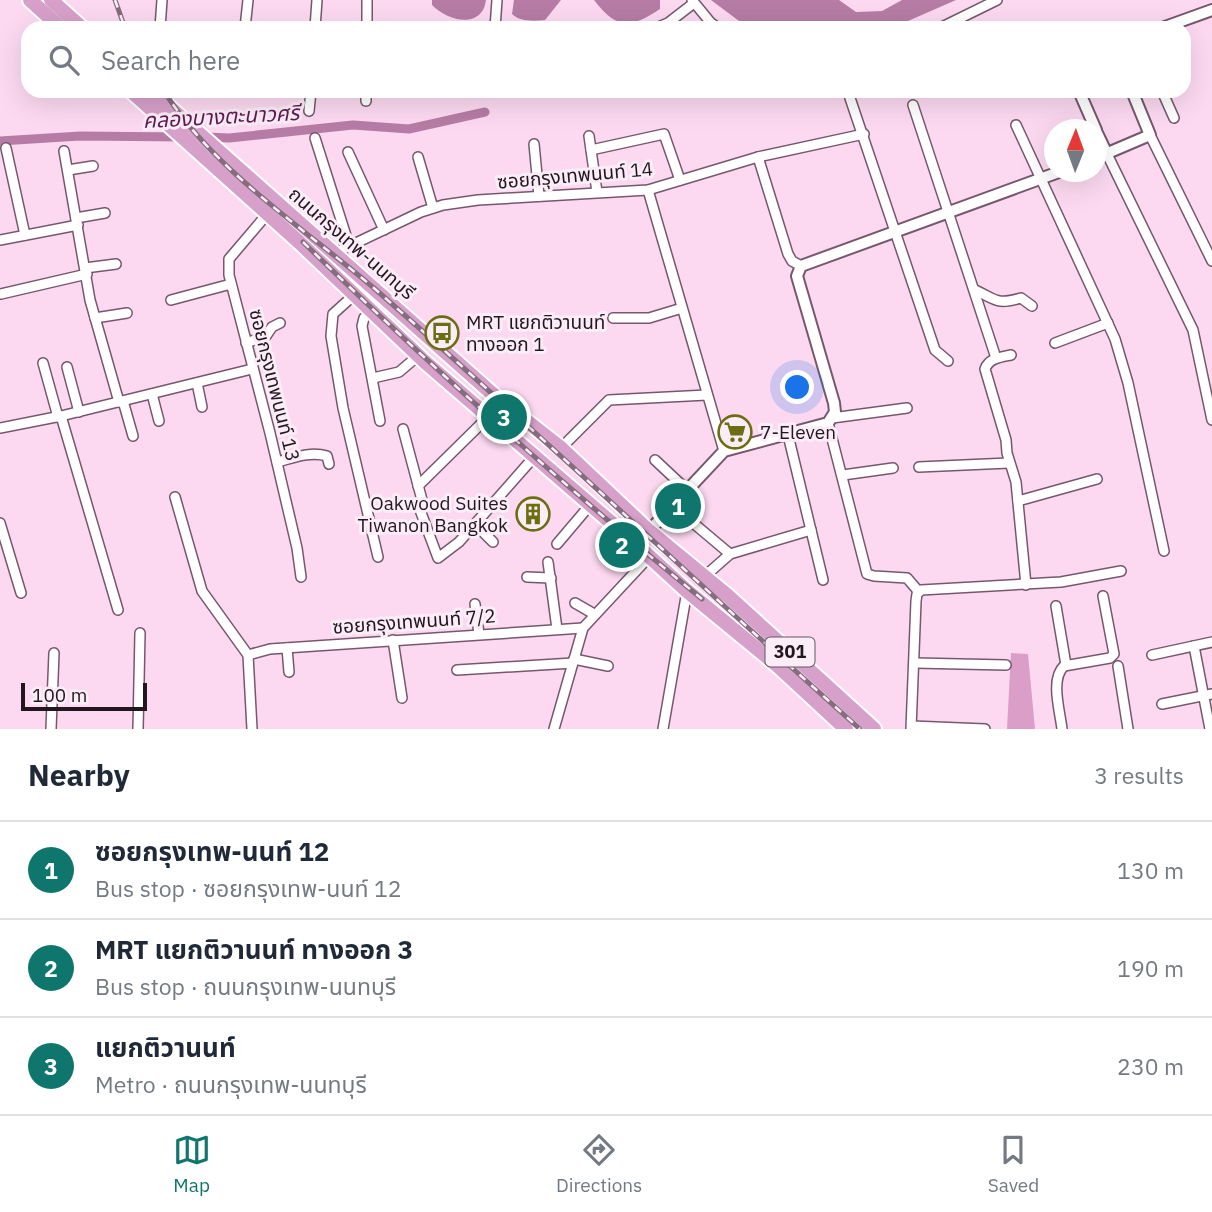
<!DOCTYPE html>
<html lang="en">
<head>
<meta charset="utf-8">
<style>
	:root { --surface:#fff; --page:#f2f2f3; --text:#1f2937; --muted:#747a83; --line:#e0e1e3; --accent:#0f766e }
	body { margin:0; font-family:"IBM Plex Sans","Noto Sans Thai",sans-serif; background:var(--page); color:var(--text) }
	.compass { position:absolute; left:1044px; top:119px; width:63px; height:63px; border-radius:50%; background:var(--surface); box-shadow:0 7px 28px #0002; rotate:1deg }
	.scale { position:absolute; left:21px; bottom:18px; width:126px; box-sizing:border-box; padding-left:7px; border:4px solid #23171f; border-top:0; font-size:19px; line-height:24px; white-space:nowrap; color:#23171f; -webkit-text-stroke:5px #fbedf7; paint-order:stroke }
	.you { position:absolute; left:798px; top:388px; width:24px; height:24px; margin:-18px; border:5px solid #fff; border-radius:50%; background:#1a73e8; box-shadow:0 0 0 10px #1a73e833 }
	.badge { display:grid; place-items:center; width:46px; height:46px; border-radius:50%; background:var(--accent); color:#fff; font-size:23px; font-weight:700 }
	.pin { position:absolute; translate:-50% -50%; border:4px solid #fff; box-shadow:0 2px 7px #0006 }
	.list { margin:0; padding:0; list-style:none }
	h2 { display:flex; justify-content:space-between; align-items:center; height:91px; margin:0; padding:0 28px; font-size:30px }
	h2 small { font-size:23px; font-weight:400; color:var(--muted) }
	.list li { display:grid; grid-template-columns:46px 1fr auto; gap:21px; align-items:center; box-sizing:border-box; height:98px; padding:0 28px; border-top:2px solid var(--line) }
	.list b { display:block; font-size:26px; white-space:nowrap }
	.list p { margin:0; font-size:23px; white-space:nowrap; color:var(--muted) }
	.list em { font-size:23px; font-style:normal; color:var(--muted) }
	.icon { flex:none; width:38px; height:38px; fill:none; stroke:currentColor; stroke-width:2; stroke-linecap:round; stroke-linejoin:round }
	.map { position:relative; flex:none; width:1212px; height:729px; overflow:hidden }
	.search { position:absolute; background:var(--surface); box-shadow:0 7px 28px #0002; left:21px; right:21px; top:21px; height:77px; display:flex; align-items:center; gap:18px; box-sizing:border-box; padding:0 24px; border-radius:21px; color:var(--muted); font-size:26px }
	.sheet { height:385px; background:var(--surface) }
	nav { display:flex; justify-content:space-around; align-items:center; box-sizing:border-box; height:98px; border-top:2px solid var(--line); background:var(--surface); font-size:19px; color:var(--muted) }
	nav a { display:grid; justify-items:center; gap:4px }
	nav .on { color:var(--accent) }
	.map>svg:first-child { display:block }
</style>
</head>
<body>
<div class="map">
<svg width="1212" height="729" viewBox="0 0 1212 729">
	<rect width="100%" height="100%" fill="#fcd9f1"/>
	<!-- forest -->
	<path fill="#da9ec9" d="M1011 653 1028 654 1035 729H1007Z"/>
	<!-- water -->
	<g fill="#b67ca5">
		<path d="M432 0H486C482 30 447 21 432 5Z"/>
		<path d="M514 0H561L545 20C534 21 520 22 512 14Z"/>
		<path d="M594 0H660V9C630 29 616 29 594 0Z"/>
		<path d="M711 0H839L856 12 882 11 902 0H956L892 28H757L739 21Z"/>
	</g>
	<g fill="none" stroke-linecap="round" stroke-linejoin="round">
		<!-- canal -->
		<g stroke="#b67ca5" stroke-width="9">
			<path d="M205 137 229 138 353 125 409 129 485 112"/>
			<path d="M0 141 80 136 184 137"/>
		</g>
		<defs>
			<g id="minor">
				<path d="M692 0 711 23 718 28"/>
				<path d="M160 28 162 0"/>
				<path d="M245 28 248 0"/>
				<path d="M315 28 317 0"/>
				<path d="M367 28V0"/>
				<path d="M495 28 497 0"/>
				<path d="M656 28 668 23 694 3"/>
				<path d="M940 28 997 0"/>
				<path d="M1162 91 1174 118"/>
				<path d="M850 98 935 350 948 361"/>
				<path d="M366 101V91"/>
				<path d="M913 105 996 358"/>
				<path d="M309 111 311 91"/>
				<path d="M1016 125 1115 339 1128 383 1164 551"/>
				<path d="M1150 135 1212 261"/>
				<path d="M589 136 597 192"/>
				<path d="M315 138 349 245"/>
				<path d="M534 144 539 196"/>
				<path d="M6 148 25 235"/>
				<path d="M591 150 664 134 680 180"/>
				<path d="M64 151 90 300 119 402"/>
				<path d="M348 152 384 230"/>
				<path d="M1107 154 1193 330 1212 420"/>
				<path d="M418 157 433 208"/>
				<path d="M758 157 788 254 792 261 801 266"/>
				<path d="M68 170 93 166"/>
				<path d="M648 190 724 451"/>
				<path d="M268 213 229 259V275L270 433 297 548 301 577"/>
				<path d="M76 218 105 213"/>
				<path d="M0 240 78 225"/>
				<path d="M335 253 421 212 443 205 478 200 648 190 758 157 864 134"/>
				<path d="M85 268 116 264"/>
				<path d="M975 290C997 300 996 305 1021 298L1032 306"/>
				<path d="M1 294 87 274"/>
				<path d="M354 295 333 314 331 336 343 408 378 557"/>
				<path d="M171 300 231 284"/>
				<path d="M371 310 364 318 362 326 380 421"/>
				<path d="M95 318 127 313"/>
				<path d="M613 318H649L682 308"/>
				<path d="M246 343 266 336 272 327 280 323"/>
				<path d="M1055 343 1108 323"/>
				<path d="M1011 355C1001 357 989 358 985 369L1006 440 1007 453 1016 482 1026 585"/>
				<path d="M43 363 58 417"/>
				<path d="M67 367 79 412"/>
				<path d="M373 378 399 372 419 355"/>
				<path d="M197 383 202 407"/>
				<path d="M152 394 159 421"/>
				<path d="M123 401 133 436"/>
				<path d="M61 416 118 610"/>
				<path d="M832 418 907 408"/>
				<path d="M828 423 867 574 874 576 907 578 919 592"/>
				<path d="M0 428 61 416 252 369"/>
				<path d="M403 429 422 500 420 510 438 558 459 542 475 524"/>
				<path d="M788 435 823 580"/>
				<path d="M561 448 609 400 707 395"/>
				<path d="M655 460 687 490"/>
				<path d="M277 462C293 458 310 451 327 456L329 464"/>
				<path d="M919 467 1009 463"/>
				<path d="M843 475 893 468"/>
				<path d="M418 486 489 416"/>
				<path d="M175 497 202 591 248 655 252 729"/>
				<path d="M1018 501 1097 479"/>
				<path d="M673 506 730 554"/>
				<path d="M0 523 21 593"/>
				<path d="M493 542 475 524 534 457"/>
				<path d="M557 544 590 505"/>
				<path d="M548 562 557 629"/>
				<path d="M705 576 730 554 811 530"/>
				<path d="M527 577 551 578"/>
				<path d="M575 603 594 614"/>
				<path d="M475 604 479 634"/>
				<path d="M1056 606 1066 665"/>
				<path d="M393 640 402 698"/>
				<path d="M1194 646 1210 729"/>
				<path d="M287 648 289 672"/>
				<path d="M248 655 270 649 583 628"/>
				<path d="M1152 655 1212 642"/>
				<path d="M574 659 608 666"/>
				<path d="M915 663 1006 665"/>
				<path d="M1118 666 1128 729"/>
				<path d="M457 670 573 663"/>
				<path d="M1162 704 1212 694"/>
				<path d="M912 726 985 729"/>
				<path d="M51 729 54 653"/>
				<path d="M138 729 140 633"/>
				<path d="M554 729 583 628 649 557"/>
				<path d="M663 729 687 591"/>
				<path d="M911 729 916 601 917 594 921 590 1061 582 1121 571"/>
				<path d="M1062 729C1060 711 1050 679 1064 666L1110 658 1114 654 1103 596"/>
			</g>
			<g id="tertiary">
				<path d="M1162 28 1212 10"/>
				<path d="M1079 91 1096 130"/>
				<path d="M1096 131 1107 154"/>
				<path d="M1096 158 1150 135 1132 91"/>
				<path d="M649 531 724 451 828 423 835 412 834 403 797 276 801 266 1059 172"/>
			</g>
			<g id="primary">
				<path d="M30 0 61 28"/>
				<path d="M51 0 82 28"/>
				<path d="M131 91 299 242 425 362 629 538 687 591 778 666 846 729"/>
				<path d="M151 91 496 397 561 448 649 531 728 596 874 729"/>
			</g>
		</defs>
		<!-- minor casing -->
		<use href="#minor" stroke="#76586d" stroke-width="12"/>
		<!-- tertiary casing -->
		<use href="#tertiary" stroke="#76586d" stroke-width="14"/>
		<!-- primary casing -->
		<use href="#primary" stroke="#fff" stroke-width="18"/>
		<!-- minor -->
		<use href="#minor" stroke="#fff" stroke-width="9"/>
		<!-- tertiary -->
		<use href="#tertiary" stroke="#fff" stroke-width="10"/>
		<!-- primary -->
		<use href="#primary" stroke="#d7a0ca" stroke-width="14"/>
		<defs>
			<g id="rail">
				<path d="M115 0 125 28"/>
				<path d="M164 91C214 171 304 228 375 289 539 433 698 584 860 729"/>
				<path d="M303 242C431 367 564 486 702 599"/>
			</g>
		</defs>
		<!-- rail casing -->
		<use href="#rail" stroke="#846d7d" stroke-width="5"/>
		<!-- rail -->
		<use href="#rail" stroke="#fbedf7" stroke-width="2.5" stroke-dasharray="8" stroke-linecap="butt"/>
	</g>
	<!-- icons -->
	<defs>
		<symbol id="bus-ring" viewBox="-11 -11 22 22"><circle r="9.5" fill="#fbedf7" stroke="#6c6e11" stroke-width="1.5"/><path d="M-5-6H5V4H4V6H2V4H-2V6H-4V4H-5ZM-3.5-4V0h7V-4ZM-3.5 1.2v1.5H-2V1.2ZM2 1.2v1.5H3.5V1.2Z" fill="#6c6e11"/></symbol>
		<symbol id="supermarket-ring" viewBox="-11 -11 22 22"><circle r="9.5" fill="#fbedf7" stroke="#6c6e11" stroke-width="1.5"/><path d="M-6-5.5h2.5l.6 2H6L4.5 2H-2.5L-4.4-4H-6ZM-1.5 3.2a1.3 1.3 0 1 0 .1 0ZM3 3.2a1.3 1.3 0 1 0 .1 0Z" fill="#6c6e11"/></symbol>
		<symbol id="building-ring" viewBox="-11 -11 22 22"><circle r="9.5" fill="#fbedf7" stroke="#6c6e11" stroke-width="1.5"/><path d="M-4-6H4V6H1V3H-1V6H-4ZM-2.5-4.3h1.7v1.8h-1.7ZM.8-4.3h1.7v1.8H.8ZM-2.5-1h1.7V.8h-1.7ZM.8-1h1.7V.8H.8Z" fill="#6c6e11"/></symbol>
	</defs>
	<g fill-rule="evenodd">
		<use href="#bus-ring" x="423" y="314" width="38" height="38"/>
		<use href="#supermarket-ring" x="716" y="413" width="38" height="38"/>
		<use href="#building-ring" x="514" y="495" width="38" height="38"/>
	</g>
	<g text-anchor="middle" stroke-width="6" stroke-linejoin="round" paint-order="stroke">
		<!-- shield labels -->
		<rect fill="#fbedf7" stroke="#645760" stroke-width="2" x="765.5" y="637.5" width="49" height="29" rx="5"/>
		<g font-size="18" font-weight="bold" fill="#23171f">
			<text x="790" y="658">301</text>
		</g>
		<!-- street labels -->
		<g font-size="19" fill="#23171f" stroke="#fbedf7">
			<text transform="translate(575 175) rotate(-5)" y="7">ซอยกรุงเทพนนท์ 14</text>
			<text transform="translate(352 243) rotate(41)" y="7">ถนนกรุงเทพ-นนทบุรี</text>
			<text transform="translate(275 385) rotate(76)" y="7">ซอยกรุงเทพนนท์ 13</text>
			<text transform="translate(414 621) rotate(-4)" y="7">ซอยกรุงเทพนนท์ 7/2</text>
		</g>
		<!-- poi labels -->
		<g font-size="19" fill="#23171f" stroke="#fbedf7" text-anchor="start">
			<text x="466" y="329">MRT แยกติวานนท์<tspan x="466" dy="22">ทางออก 1</tspan></text>
			<text x="760" y="439">7-Eleven</text>
			<text x="508" y="510" text-anchor="end">Oakwood Suites<tspan x="508" dy="22">Tiwanon Bangkok</tspan></text>
		</g>
		<!-- water labels -->
		<g font-size="21" font-style="italic" fill="#601a51" stroke="#fbedf7">
			<text transform="translate(221 117) rotate(-3)" y="7">คลองบางตะนาวศรี</text>
		</g>
	</g>
</svg>
<svg class="compass" viewBox="-18 -18 36 36"><path d="M0-13l5 13h-10z" fill="#e53935"/><path d="M0 13l5-13h-10z" fill="#747a83"/></svg>
<div class="scale">100 m</div>
<div class="you"></div>
<div class="pin badge" style="left:678px;top:506px">1</div>
<div class="pin badge" style="left:622px;top:545px">2</div>
<div class="pin badge" style="left:504px;top:417px">3</div>
<div class="search"><svg class="icon" aria-label="search" viewBox="0 0 24 24"><circle cx="10" cy="10" r="6"/><path d="M15 15l6 6"/></svg>Search here</div>
</div>
<section class="sheet">
<h2>Nearby<small>3 results</small></h2>
<ul class="list">
<li><span class="badge">1</span><div><b>ซอยกรุงเทพ-นนท์ 12</b><p>Bus stop · ซอยกรุงเทพ-นนท์ 12</p></div><em>130 m</em></li>
<li><span class="badge">2</span><div><b>MRT แยกติวานนท์ ทางออก 3</b><p>Bus stop · ถนนกรุงเทพ-นนทบุรี</p></div><em>190 m</em></li>
<li><span class="badge">3</span><div><b>แยกติวานนท์</b><p>Metro · ถนนกรุงเทพ-นนทบุรี</p></div><em>230 m</em></li>
</ul>
</section>
<nav>
<a class="on"><svg class="icon" aria-label="map" viewBox="0 0 24 24"><path d="M3 6l6-2 6 2 6-2v14l-6 2-6-2-6 2zM9 4v14M15 6v14"/></svg>Map</a>
<a><svg class="icon" aria-label="directions" viewBox="0 0 24 24"><path d="M12 3l9 9-9 9-9-9zM9 14v-3h6M13 9l2 2-2 2"/></svg>Directions</a>
<a><svg class="icon" aria-label="saved" viewBox="0 0 24 24"><path d="M7 4h10v16l-5-4-5 4z"/></svg>Saved</a>
</nav>
</body>
</html>
